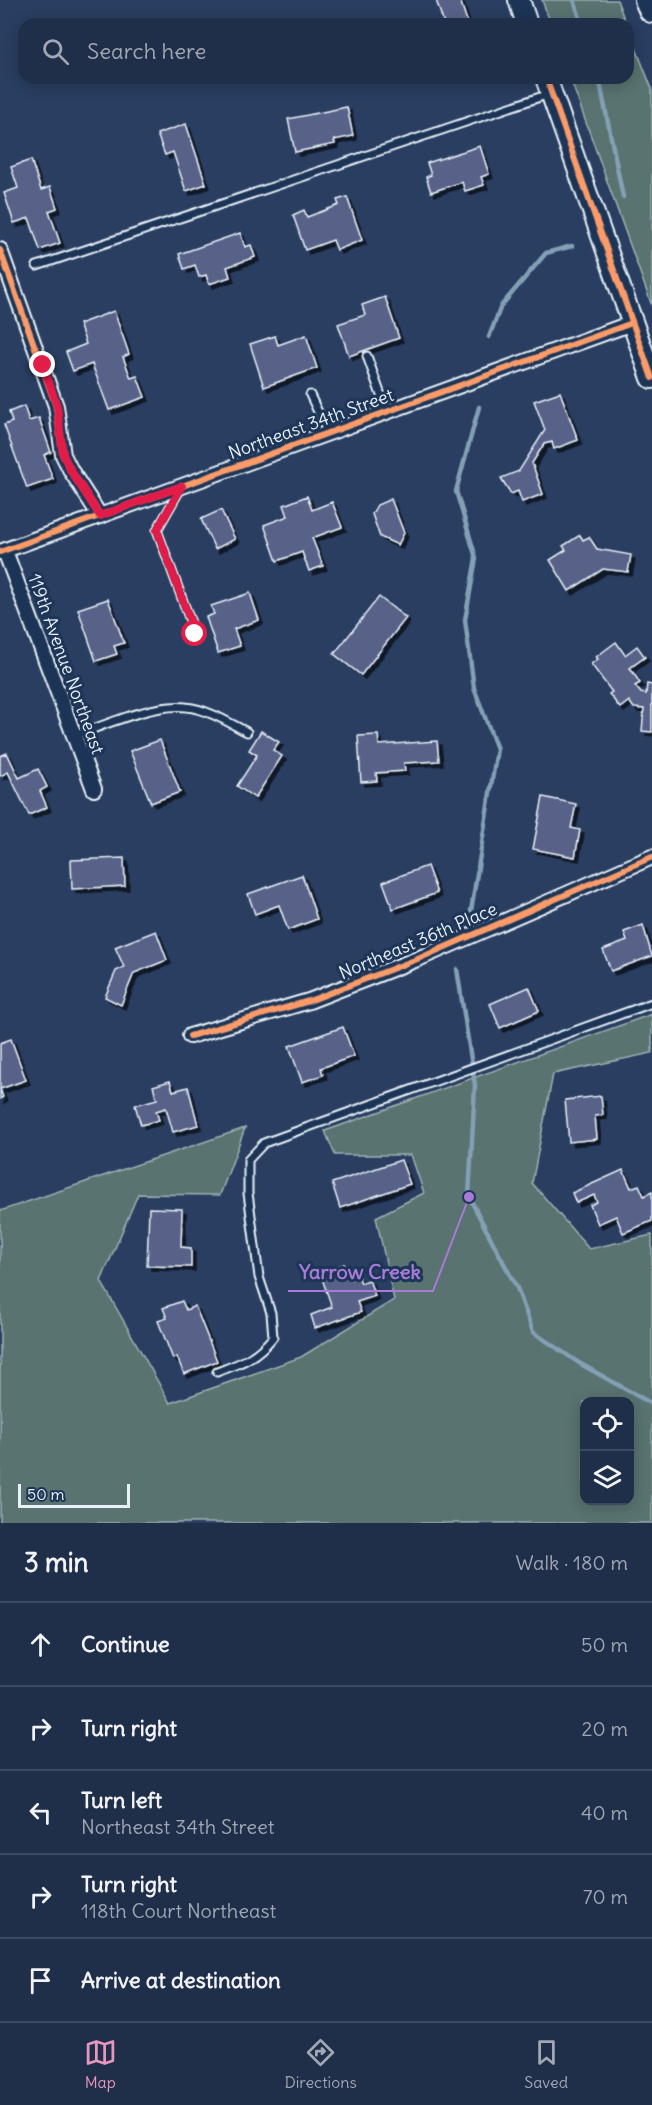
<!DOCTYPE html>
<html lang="en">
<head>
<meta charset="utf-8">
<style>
	:root { --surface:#1f2e49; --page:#273650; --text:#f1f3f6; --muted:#a1a8b4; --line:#3c4a61; --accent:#e797bd }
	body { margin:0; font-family:Delius,sans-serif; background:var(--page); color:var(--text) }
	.controls { position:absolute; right:18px; bottom:18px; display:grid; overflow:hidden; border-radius:12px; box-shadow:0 3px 15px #0003 }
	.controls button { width:54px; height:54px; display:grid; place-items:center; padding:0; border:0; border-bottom:2px solid var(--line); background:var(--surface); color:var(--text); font:30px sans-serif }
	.scale { position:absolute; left:18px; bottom:15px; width:112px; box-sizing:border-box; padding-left:6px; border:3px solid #e8f1f8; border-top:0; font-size:16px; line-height:21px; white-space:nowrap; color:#e8f1f8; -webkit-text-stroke:4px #1d3557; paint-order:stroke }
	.stop { position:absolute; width:18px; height:18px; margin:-14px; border:4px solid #e11d48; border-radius:50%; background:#fff }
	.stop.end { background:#e11d48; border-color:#fff; box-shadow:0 2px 6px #0008 }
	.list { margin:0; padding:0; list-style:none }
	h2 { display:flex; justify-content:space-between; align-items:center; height:78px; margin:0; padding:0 24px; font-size:26px }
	h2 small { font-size:20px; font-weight:400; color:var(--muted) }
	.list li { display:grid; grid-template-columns:39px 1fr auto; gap:18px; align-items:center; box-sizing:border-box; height:84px; padding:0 24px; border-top:2px solid var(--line) }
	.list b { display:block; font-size:22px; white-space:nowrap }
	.list p { margin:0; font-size:20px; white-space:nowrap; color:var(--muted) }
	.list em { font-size:20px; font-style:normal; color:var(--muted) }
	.icon { flex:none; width:33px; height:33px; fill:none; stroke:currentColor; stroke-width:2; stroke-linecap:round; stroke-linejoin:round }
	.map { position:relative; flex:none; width:652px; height:1523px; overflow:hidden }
	.search { position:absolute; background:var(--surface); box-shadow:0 3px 15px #0003; left:18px; right:18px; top:18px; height:66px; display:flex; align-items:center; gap:15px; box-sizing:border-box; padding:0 21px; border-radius:18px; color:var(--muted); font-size:22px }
	.sheet { height:498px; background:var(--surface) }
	nav { display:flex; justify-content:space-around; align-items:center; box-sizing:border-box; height:84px; border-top:2px solid var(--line); background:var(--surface); font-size:16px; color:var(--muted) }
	nav a { display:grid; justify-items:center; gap:3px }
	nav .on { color:var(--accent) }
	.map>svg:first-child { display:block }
</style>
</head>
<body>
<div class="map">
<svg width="652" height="1523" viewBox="0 0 652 1523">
	<defs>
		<filter id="shadow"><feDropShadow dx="4" dy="4" stdDeviation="0" flood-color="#0009"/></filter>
	</defs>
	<rect width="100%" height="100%" fill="#293e61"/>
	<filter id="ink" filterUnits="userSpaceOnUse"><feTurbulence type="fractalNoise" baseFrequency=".0167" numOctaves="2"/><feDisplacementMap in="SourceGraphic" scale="12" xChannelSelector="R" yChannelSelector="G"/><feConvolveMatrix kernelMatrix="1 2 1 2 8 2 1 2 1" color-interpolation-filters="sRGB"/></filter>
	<g filter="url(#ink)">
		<!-- green -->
		<g fill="#597370" stroke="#a0b2b4" stroke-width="1.5" fill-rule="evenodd">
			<path d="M542 0H617L626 24H551Z"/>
			<path d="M628 28 652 89V306L570 78H628Z"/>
			<path d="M652 1014V1053L553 1074 532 1183 589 1249 652 1235V1523H0V1211L245 1128 220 1195 138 1194 101 1281 170 1403 301 1357 394 1300 376 1217 424 1193 411 1155H335L325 1131ZM584 1402H630V1500H584Z"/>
		</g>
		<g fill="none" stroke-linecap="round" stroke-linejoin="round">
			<!-- stream -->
			<g stroke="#84a0b5" stroke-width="4.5">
				<path d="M574 0 582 24"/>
				<path d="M599 78 623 197"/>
				<path d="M489 337 501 306 546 253 572 246"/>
				<path d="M471 911 497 749 474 688 465 620 476 558 456 491 479 407"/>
				<path d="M457 969 475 1085 469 1197 517 1288 533 1332 579 1363 652 1404"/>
			</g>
		</g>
		<!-- building -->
		<g fill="#586289" stroke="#e8f1f8" stroke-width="1.5" filter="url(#shadow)">
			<path d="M436 0H460L468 24 474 22V24H444Z"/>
			<path d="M347 107 353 136 334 140 335 144 295 152 288 119Z"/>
			<path d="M186 124 206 184 186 191 173 152 165 155 157 134Z"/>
			<path d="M480 146 489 174 481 177 484 185 465 191 462 182 431 192 426 177 431 175 427 163Z"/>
			<path d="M31 160 41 190 50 187 57 208 49 211 60 243 40 250 29 218 14 223 4 193 18 188 11 167Z"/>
			<path d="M347 197 362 240 337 250 333 240 305 250 293 215 304 210 307 217 339 205 337 200Z"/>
			<path d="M240 233 245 247 251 245 255 257 227 267 230 277 209 284 206 275 199 277 195 265 184 269 179 254Z"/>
			<path d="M385 297 399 338 349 356 338 324 365 315 362 305Z"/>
			<path d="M114 311 129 354 123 357 131 378 137 376 145 397 109 410 92 364 73 371 66 352 86 344 79 324Z"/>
			<path d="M306 335 317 368 264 387 250 344 275 336 278 345Z"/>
			<path d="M560 392 578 440 554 449 552 442 544 444 532 463 543 494 522 502 518 491 511 494 501 478 519 471 545 430 534 401Z"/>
			<path d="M24 406 29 421 39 418 51 452 44 455 53 479 27 488 4 425 12 422 9 412Z"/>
			<path d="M307 496 312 510 332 502 342 527 312 538 323 566 309 571 302 552 277 561 264 525 288 516 284 505Z"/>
			<path d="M391 499 404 533 398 545 380 537 372 514 377 505Z"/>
			<path d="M221 510 235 539 215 549 201 519Z"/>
			<path d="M580 535 583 540 589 537 597 549 631 555 628 572 603 569 569 591 550 560 566 550 563 546Z"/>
			<path d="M250 593 259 620 234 629 240 646 218 653 206 617 214 614 211 606Z"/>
			<path d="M379 597 406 618 361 675 334 654Z"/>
			<path d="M108 599 124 643 114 646 117 654 96 661 78 609Z"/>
			<path d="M616 642 625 655 637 646 645 657 630 668 640 683 635 686 641 693 646 694 647 684 652 685V732L642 731 644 709 634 708 629 701 620 708 609 694 612 692 591 664 598 659 596 657Z"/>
			<path d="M261 731 279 742 273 750 282 756 255 798 237 786 257 755 249 750Z"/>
			<path d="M378 735 379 745 437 741 439 761 404 763 405 771 376 773 377 781 361 782 358 736Z"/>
			<path d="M160 740 180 792 151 803 130 751Z"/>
			<path d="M7 753 19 778 38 769 47 787 40 791 47 807 29 815 8 772 0 776V756Z"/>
			<path d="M543 797 576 804 571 828 580 830 575 857 533 849Z"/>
			<path d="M124 858 125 886 72 889 71 860Z"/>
			<path d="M427 866 437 893 393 909 383 882Z"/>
			<path d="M302 875 317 919 288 930 279 905 255 914 248 894Z"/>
			<path d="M643 925 652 956 611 971 603 950 627 941 624 932Z"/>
			<path d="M156 931 167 960 134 973 121 1005 105 997 116 971 124 967 115 947Z"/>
			<path d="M529 987 539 1011 500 1028 490 1004Z"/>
			<path d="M343 1027 354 1056 321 1068 323 1075 302 1082 289 1046Z"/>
			<path d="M11 1039 26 1080 0 1089 3 1097 0 1099V1043Z"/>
			<path d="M170 1081 173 1091 188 1087 198 1125 173 1132 166 1108 156 1111 159 1120 141 1125 135 1105 157 1099 153 1086Z"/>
			<path d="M601 1096 603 1115 595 1116 597 1139 569 1142 565 1100Z"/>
			<path d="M401 1160 410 1184 340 1208 332 1183Z"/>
			<path d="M623 1170 631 1188 639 1185 644 1196 652 1192V1221L623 1233 616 1216 598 1224 590 1205 597 1202 594 1195 576 1203 572 1193Z"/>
			<path d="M149 1208 182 1209 181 1247 191 1248V1267L147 1266Z"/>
			<path d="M344 1264 350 1279 358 1276 361 1283 369 1280 375 1296 357 1302 361 1312 315 1328 311 1315 332 1307 320 1273Z"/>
			<path d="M182 1301 186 1310 195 1306 217 1361 184 1374 177 1357 173 1359 158 1321 167 1318 163 1308Z"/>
		</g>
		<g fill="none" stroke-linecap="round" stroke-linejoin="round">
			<defs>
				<g id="lane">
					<path d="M37 266 549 94"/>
					<path d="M367 356 387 412"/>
					<path d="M310 395 328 433"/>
					<path d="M181 488 157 530 195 634"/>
					<path d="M74 736C105 725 154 703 186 707 207 709 228 722 247 732"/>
					<path d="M217 1372C241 1363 256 1358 273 1337L271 1313 259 1277 248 1193V1160L264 1143 652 1003"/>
				</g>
				<g id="street">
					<path d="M0 250 56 406 63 455 71 471 100 516"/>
					<path d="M5 551 94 789"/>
					<path d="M0 552 632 323"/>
					<path d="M190 1036 309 1001 420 958 652 857"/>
				</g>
				<g id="secondary">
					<path d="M519 0 527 24"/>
					<path d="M546 78 652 378"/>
				</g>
				<path id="highway" d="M648 0 652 9"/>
			</defs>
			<!-- lane casing -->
			<use href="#lane" stroke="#e8f1f8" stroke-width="11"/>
			<!-- street casing -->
			<use href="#street" stroke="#e8f1f8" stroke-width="18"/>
			<!-- secondary casing -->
			<use href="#secondary" stroke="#e8f1f8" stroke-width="24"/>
			<!-- highway casing -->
			<use href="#highway" stroke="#e8f1f8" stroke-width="30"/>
			<!-- lane -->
			<use href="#lane" stroke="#1d3557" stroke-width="7"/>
			<!-- street -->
			<use href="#street" stroke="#1d3557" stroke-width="14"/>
			<!-- secondary -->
			<use href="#secondary" stroke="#1d3557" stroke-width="20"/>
			<!-- highway -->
			<use href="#highway" stroke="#1d3557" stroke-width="26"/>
			<defs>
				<g id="cycleway">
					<path d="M546 78 652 378"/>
					<path d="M0 250 56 406 63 455 71 471 100 516"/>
					<path d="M0 552 632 323"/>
					<path d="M190 1036 309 1001 420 958 652 857"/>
				</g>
			</defs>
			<!-- cycleway casing -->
			<use href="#cycleway" stroke="#1d3557" stroke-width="10"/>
			<!-- cycleway -->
			<use href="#cycleway" stroke="#fa9b69" stroke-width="6"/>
		</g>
	</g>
	<g fill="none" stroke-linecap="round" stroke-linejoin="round" filter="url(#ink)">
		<!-- route -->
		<path stroke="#e11d48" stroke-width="8" d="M43 365 57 406 63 455 71 471 100 516 182 486 157 530 195 634"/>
	</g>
	<g text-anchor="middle" stroke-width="6" stroke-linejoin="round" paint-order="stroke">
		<!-- street labels -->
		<g font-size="18" fill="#e8f1f8" stroke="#1d3557">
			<text transform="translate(311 424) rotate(-20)" y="6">Northeast 34th Street</text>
			<text transform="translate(66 664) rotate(70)" y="6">119th Avenue Northeast</text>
			<text transform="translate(418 941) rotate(-23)" y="6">Northeast 36th Place</text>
		</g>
	</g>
	<!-- callouts -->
	<path fill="none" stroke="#a77bd6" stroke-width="2" d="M469 1197L433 1291H288"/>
	<circle fill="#a77bd6" stroke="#1d3557" stroke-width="2" cx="469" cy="1197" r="6"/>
	<g font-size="20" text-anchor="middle" font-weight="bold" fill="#a77bd6" stroke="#1d3557" stroke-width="6" stroke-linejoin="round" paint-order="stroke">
		<text x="360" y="1279">Yarrow Creek</text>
	</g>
</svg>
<div class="controls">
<button><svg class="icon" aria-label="locate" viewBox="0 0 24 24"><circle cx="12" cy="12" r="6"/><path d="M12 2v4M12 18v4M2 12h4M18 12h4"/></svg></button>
<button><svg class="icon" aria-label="layers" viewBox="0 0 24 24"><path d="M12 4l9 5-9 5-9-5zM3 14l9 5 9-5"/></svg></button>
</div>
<div class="scale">50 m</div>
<div class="stop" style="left:195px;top:634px"></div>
<div class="stop end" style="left:43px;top:365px"></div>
<div class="search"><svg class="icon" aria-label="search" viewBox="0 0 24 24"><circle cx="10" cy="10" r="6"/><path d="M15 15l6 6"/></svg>Search here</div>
</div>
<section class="sheet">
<h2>3 min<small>Walk · 180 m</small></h2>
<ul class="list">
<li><svg class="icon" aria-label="ahead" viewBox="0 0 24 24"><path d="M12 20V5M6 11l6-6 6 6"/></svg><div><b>Continue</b></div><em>50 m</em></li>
<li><svg class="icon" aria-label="right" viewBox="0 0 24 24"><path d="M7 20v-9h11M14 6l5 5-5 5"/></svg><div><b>Turn right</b></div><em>20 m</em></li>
<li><svg class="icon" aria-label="left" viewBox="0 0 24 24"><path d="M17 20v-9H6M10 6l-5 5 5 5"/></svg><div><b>Turn left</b><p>Northeast 34th Street</p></div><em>40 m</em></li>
<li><svg class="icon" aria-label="right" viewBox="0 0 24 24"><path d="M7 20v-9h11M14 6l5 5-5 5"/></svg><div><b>Turn right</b><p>118th Court Northeast</p></div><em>70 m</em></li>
<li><svg class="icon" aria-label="arrive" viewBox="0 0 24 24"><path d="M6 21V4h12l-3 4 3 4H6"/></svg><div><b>Arrive at destination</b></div></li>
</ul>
</section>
<nav>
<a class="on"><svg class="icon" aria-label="map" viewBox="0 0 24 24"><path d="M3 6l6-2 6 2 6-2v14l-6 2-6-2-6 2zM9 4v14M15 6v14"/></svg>Map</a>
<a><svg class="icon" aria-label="directions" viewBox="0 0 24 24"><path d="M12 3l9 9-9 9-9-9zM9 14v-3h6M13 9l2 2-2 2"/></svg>Directions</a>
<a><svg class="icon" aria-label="saved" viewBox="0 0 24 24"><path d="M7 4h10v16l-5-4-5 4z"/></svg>Saved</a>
</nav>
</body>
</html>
